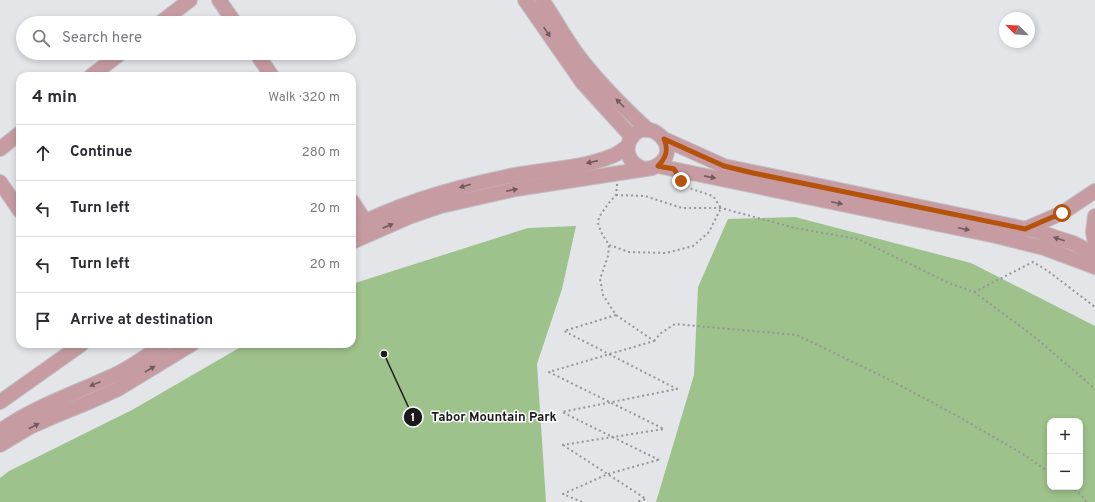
<!DOCTYPE html>
<html lang="en">
<head>
<meta charset="utf-8">
<style>
	:root { --surface:#fff; --page:#f7f7f7; --text:#2b2b33; --muted:#7c7c81; --line:#e1e1e2 }
	body { margin:0; font-family:Overpass,sans-serif; background:var(--page); color:var(--text) }
	.controls { position:absolute; right:12px; bottom:12px; display:grid; overflow:hidden; border-radius:8px; box-shadow:0 2px 6px #0003 }
	.controls button { width:36px; height:36px; display:grid; place-items:center; padding:0; border:0; border-bottom:1px solid var(--line); background:var(--surface); color:var(--text); font:20px sans-serif }
	.compass { position:absolute; left:999px; top:12px; width:36px; height:36px; border-radius:50%; background:var(--surface); box-shadow:0 2px 6px #0003; rotate:294deg }
	.stop { position:absolute; width:12px; height:12px; margin:-9px; border:3px solid #b45309; border-radius:50%; background:#fff }
	.stop.end { background:#b45309; border-color:#fff; box-shadow:0 1px 4px #0008 }
	.list { margin:0; padding:0; list-style:none }
	h2 { display:flex; justify-content:space-between; align-items:center; height:52px; margin:0; padding:0 16px; font-size:17px }
	h2 small { font-size:13px; font-weight:400; color:var(--muted) }
	.list li { display:grid; grid-template-columns:26px 1fr auto; gap:12px; align-items:center; box-sizing:border-box; height:56px; padding:0 16px; border-top:1px solid var(--line) }
	.list b { display:block; font-size:15px; white-space:nowrap }
	.list em { font-size:13px; font-style:normal; color:var(--muted) }
	.icon { flex:none; width:22px; height:22px; fill:none; stroke:currentColor; stroke-width:2; stroke-linecap:round; stroke-linejoin:round }
	.map { position:relative; flex:none; width:1095px; height:502px; overflow:hidden }
	.search { position:absolute; background:var(--surface); box-shadow:0 2px 6px #0003; left:16px; top:16px; width:340px; height:44px; display:flex; align-items:center; gap:10px; box-sizing:border-box; padding:0 14px; border-radius:22px; color:var(--muted); font-size:15px }
	.panel { position:absolute; background:var(--surface); box-shadow:0 2px 6px #0003; left:16px; top:72px; width:340px; height:276px; border-radius:12px }
	.map>svg:first-child { display:block }
</style>
</head>
<body>
<div class="map">
<svg width="1095" height="502" viewBox="0 0 1095 502">
	<rect width="100%" height="100%" fill="#e3e5e9"/>
	<!-- green -->
	<g fill="#9ec28b" fill-rule="evenodd">
		<path d="M795 217 971 263 1095 326V502H656L694 375 698 287 728 219ZM1050 421H1080V487H1050Z"/>
		<path d="M576 226 562 289 537 364 546 502H0V478L9 471 132 410 246 344H352V284L528 228Z"/>
	</g>
	<g fill="none" stroke-linecap="round" stroke-linejoin="round">
		<defs>
			<g id="minor">
				<path d="M219 0 235 23"/>
				<path d="M525 0 582 82 632 137"/>
				<path d="M542 0C554 17 564 36 577 54 598 82 622 106 648 130"/>
				<path d="M160 23 190 0"/>
				<path d="M256 53 272 76"/>
				<path d="M91 76 121 53"/>
				<path d="M664 139 724 166 1036 231 1073 243 1095 254"/>
				<path d="M0 149 20 133"/>
				<path d="M658 166 996 236 1044 248 1095 267"/>
				<path d="M0 182 20 211"/>
				<path d="M352 201 365 221"/>
				<path d="M1095 216 1093 232 1095 242"/>
				<path d="M352 228C399 203 452 188 505 177 540 169 578 170 612 156 618 154 623 150 628 146"/>
				<path d="M1025 229 1062 213 1095 191"/>
				<path d="M352 242 409 217 441 206 516 189 652 168C691 152 644 108 629 142 624 155 633 166 645 169"/>
				<path d="M0 402 82 344"/>
				<path d="M0 431C34 407 73 394 110 377 128 370 148 354 165 344"/>
				<path d="M0 445 30 427 57 415 89 402 118 389 192 344"/>
			</g>
		</defs>
		<!-- minor casing -->
		<use href="#minor" stroke="#bfc0c4" stroke-width="16"/>
		<!-- path -->
		<g stroke="#949699" stroke-width="2" stroke-dasharray="2 3" stroke-linecap="butt">
			<path d="M617 184 616 195 608 204 599 217 598 223 601 232 609 245 629 252 666 253 693 246 709 232 721 208 713 196 692 189 684 184"/>
			<path d="M616 195 645 196 682 208H721L795 228 858 239 949 283 974 292 1033 262 1048 271 1095 307"/>
			<path d="M974 292 1036 338 1095 389"/>
			<path d="M616 315 564 331 677 389 562 412 659 460"/>
			<path d="M654 341 661 333 675 324 797 335 890 380 961 418 1026 456 1050 473"/>
			<path d="M562 445 664 429 549 372 654 341 616 315 603 295 600 279 608 256 609 245"/>
			<path d="M563 445 646 499 636 502"/>
			<path d="M1070 487 1079 493 1087 502"/>
			<path d="M582 502 563 494 608 474 658 460"/>
		</g>
		<!-- minor -->
		<use href="#minor" stroke="#c79ba2" stroke-width="14"/>
	</g>
	<!-- one-way arrows -->
	<defs><path id="oneway-solid" d="M-6-.8H1V-3.2L6.5 0L1 3.2V.8H-6Z"/></defs>
	<g fill="#705a5f">
		<use href="#oneway-solid" transform="translate(547 32) rotate(56)"/>
		<use href="#oneway-solid" transform="translate(620 103) rotate(-134)"/>
		<use href="#oneway-solid" transform="translate(592 162) rotate(167)"/>
		<use href="#oneway-solid" transform="translate(710 177) rotate(11)"/>
		<use href="#oneway-solid" transform="translate(465 186) rotate(164)"/>
		<use href="#oneway-solid" transform="translate(512 190) rotate(-12)"/>
		<use href="#oneway-solid" transform="translate(837 203) rotate(12)"/>
		<use href="#oneway-solid" transform="translate(388 226) rotate(-23)"/>
		<use href="#oneway-solid" transform="translate(964 229) rotate(12)"/>
		<use href="#oneway-solid" transform="translate(1059 239) rotate(-162)"/>
		<use href="#oneway-solid" transform="translate(150 369) rotate(-31)"/>
		<use href="#oneway-solid" transform="translate(95 384) rotate(158)"/>
		<use href="#oneway-solid" transform="translate(34 426) rotate(-27)"/>
	</g>
	<g fill="none" stroke-linecap="round" stroke-linejoin="round">
		<!-- route -->
		<path stroke="#b45309" stroke-width="5" d="M681 181 674 169 658 166C666 158 669 150 664 139L724 166 753 173 1025 229 1062 213"/>
	</g>
	<!-- callouts -->
	<path fill="none" stroke="#1a1a1c" stroke-width="1.5" d="M384 354L413 417"/>
	<g fill="#1a1a1c" stroke="#fff" stroke-width="1.5">
		<circle cx="384" cy="354" r="4"/>
		<circle cx="413" cy="417" r="10"/>
	</g>
	<g font-size="12" text-anchor="middle" font-weight="bold" fill="#fff">
		<text x="413" y="421">1</text>
	</g>
	<g font-size="13" text-anchor="middle" font-weight="bold" fill="#1a1a1c" stroke="#fff" stroke-width="3" stroke-linejoin="round" paint-order="stroke">
		<text x="494" y="421">Tabor Mountain Park</text>
	</g>
</svg>
<div class="controls">
<button>+</button>
<button>−</button>
</div>
<svg class="compass" viewBox="-18 -18 36 36"><path d="M0-13l5 13h-10z" fill="#e53935"/><path d="M0 13l5-13h-10z" fill="#7c7c81"/></svg>
<div class="stop" style="left:1062px;top:213px"></div>
<div class="stop end" style="left:681px;top:181px"></div>
<div class="search"><svg class="icon" aria-label="search" viewBox="0 0 24 24"><circle cx="10" cy="10" r="6"/><path d="M15 15l6 6"/></svg>Search here</div>
<section class="panel">
<h2>4 min<small>Walk · 320 m</small></h2>
<ul class="list">
<li><svg class="icon" aria-label="ahead" viewBox="0 0 24 24"><path d="M12 20V5M6 11l6-6 6 6"/></svg><div><b>Continue</b></div><em>280 m</em></li>
<li><svg class="icon" aria-label="left" viewBox="0 0 24 24"><path d="M17 20v-9H6M10 6l-5 5 5 5"/></svg><div><b>Turn left</b></div><em>20 m</em></li>
<li><svg class="icon" aria-label="left" viewBox="0 0 24 24"><path d="M17 20v-9H6M10 6l-5 5 5 5"/></svg><div><b>Turn left</b></div><em>20 m</em></li>
<li><svg class="icon" aria-label="arrive" viewBox="0 0 24 24"><path d="M6 21V4h12l-3 4 3 4H6"/></svg><div><b>Arrive at destination</b></div></li>
</ul>
</section>
</div>
</body>
</html>
